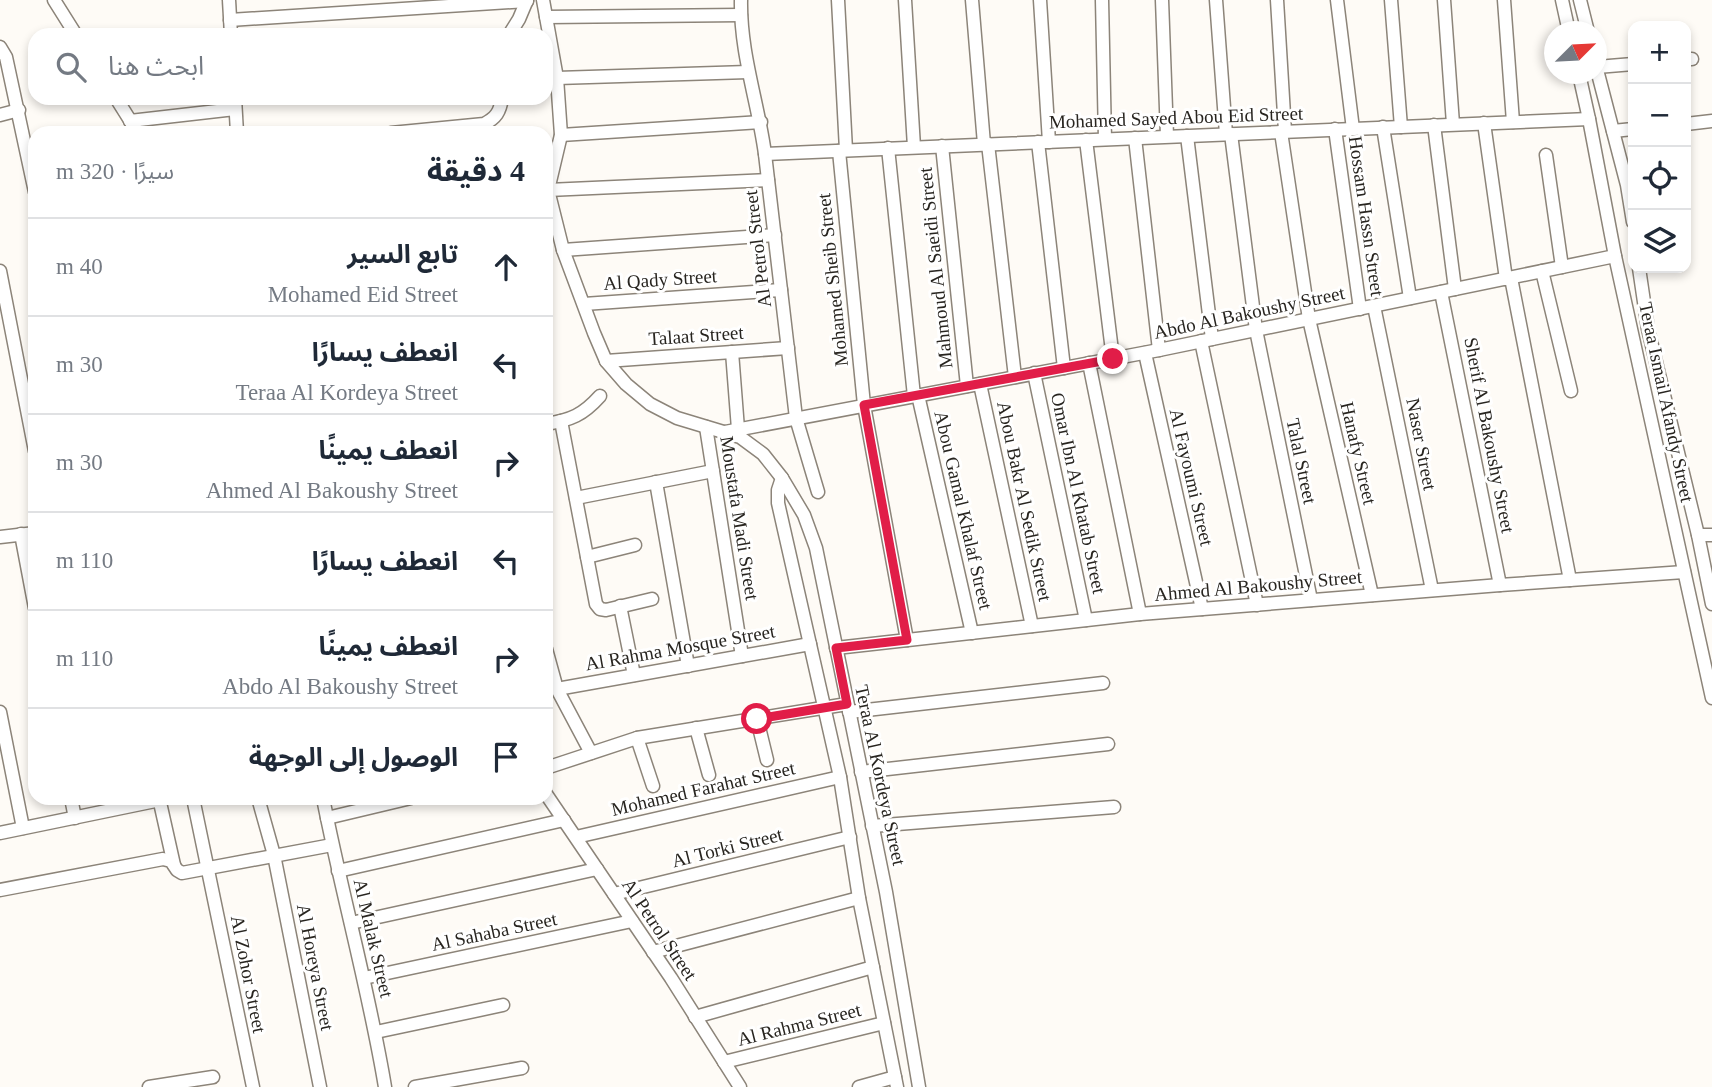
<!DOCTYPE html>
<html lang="ar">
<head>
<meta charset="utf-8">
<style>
	:root { --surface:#fff; --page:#f2f2f3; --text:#1f2937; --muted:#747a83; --line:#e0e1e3 }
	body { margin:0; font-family:"Times New Roman","Noto Sans Arabic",serif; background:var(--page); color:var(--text); direction:rtl }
	.controls { position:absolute; right:21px; top:21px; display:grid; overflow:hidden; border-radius:14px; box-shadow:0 4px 10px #0003 }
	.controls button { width:63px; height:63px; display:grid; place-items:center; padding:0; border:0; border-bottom:2px solid var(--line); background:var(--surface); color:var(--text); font:35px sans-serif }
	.compass { position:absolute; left:1544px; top:21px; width:63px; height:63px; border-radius:50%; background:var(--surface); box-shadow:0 4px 10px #0003; rotate:66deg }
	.stop { position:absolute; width:21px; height:21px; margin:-16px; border:5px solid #e11d48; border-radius:50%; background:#fff }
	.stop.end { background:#e11d48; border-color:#fff; box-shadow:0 2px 7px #0008 }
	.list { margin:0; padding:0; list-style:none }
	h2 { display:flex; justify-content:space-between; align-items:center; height:91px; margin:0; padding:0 28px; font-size:30px }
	h2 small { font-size:23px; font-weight:400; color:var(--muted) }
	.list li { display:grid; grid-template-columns:46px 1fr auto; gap:21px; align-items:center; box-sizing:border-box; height:98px; padding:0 28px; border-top:2px solid var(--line) }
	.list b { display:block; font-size:26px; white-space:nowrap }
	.list p { margin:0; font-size:23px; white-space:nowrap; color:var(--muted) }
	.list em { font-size:23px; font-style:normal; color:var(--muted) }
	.icon { flex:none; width:38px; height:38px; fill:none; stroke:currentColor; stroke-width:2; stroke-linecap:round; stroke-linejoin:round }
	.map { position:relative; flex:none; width:1712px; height:1087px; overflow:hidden; direction:ltr }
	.search { position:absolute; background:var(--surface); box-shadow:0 4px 10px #0003; left:28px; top:28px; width:525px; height:77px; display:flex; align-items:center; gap:18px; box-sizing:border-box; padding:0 24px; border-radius:21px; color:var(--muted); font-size:26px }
	.panel { position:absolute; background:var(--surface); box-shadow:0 4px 10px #0003; left:28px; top:126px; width:525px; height:679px; border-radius:21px; direction:rtl }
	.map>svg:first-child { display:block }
</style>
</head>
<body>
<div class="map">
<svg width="1712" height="1087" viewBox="0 0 1712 1087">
	<rect width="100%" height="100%" fill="#fefbf6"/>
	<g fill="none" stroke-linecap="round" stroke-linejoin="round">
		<defs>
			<g id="minor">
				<path d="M54 0 76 35"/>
				<path d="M229 0 231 35"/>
				<path d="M543 0 557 78 561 135 548 190 563 250 594 333 606 361 626 384 650 404 677 418 740 437 763 454 782 478 804 515 816 548 886 892 919 1087"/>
				<path d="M741 0C740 53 758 102 765 154L796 418 818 492"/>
				<path d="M838 0 846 150"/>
				<path d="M905 0 914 147"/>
				<path d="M972 0 984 144"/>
				<path d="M1040 0 1049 142"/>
				<path d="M1102 0 1105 139"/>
				<path d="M1162 0 1167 136"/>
				<path d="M1216 0 1226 134"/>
				<path d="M1277 0 1285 131"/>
				<path d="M1337 0 1353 129"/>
				<path d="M1391 0 1401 127"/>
				<path d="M1444 0 1453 124"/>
				<path d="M1504 0 1513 122"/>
				<path d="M1562 0 1569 32"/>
				<path d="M1580 0 1588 32"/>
				<path d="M546 17 741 15"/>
				<path d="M230 20 527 1"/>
				<path d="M509 35 519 19 527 0"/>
				<path d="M0 47 6 57 35 192"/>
				<path d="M1686 59H1692"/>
				<path d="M1596 66 1627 185 1633 222"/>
				<path d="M1597 67 1633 64"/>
				<path d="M1579 74 1589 119 1615 256 1712 698"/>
				<path d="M557 78 748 72"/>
				<path d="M116 98 138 133"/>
				<path d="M235 98 237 133"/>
				<path d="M0 115 19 110"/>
				<path d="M130 121 235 109"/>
				<path d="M1484 123 1506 279"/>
				<path d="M1686 124 1712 121"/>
				<path d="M1434 125 1455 289"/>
				<path d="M1383 127 1410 298"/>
				<path d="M1335 129 1360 309"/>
				<path d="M1613 131 1633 129"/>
				<path d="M1281 132 1309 319 1372 595"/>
				<path d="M391 133 484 124C496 118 500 112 502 98"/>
				<path d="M1231 134 1256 330 1311 600"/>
				<path d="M561 135 761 122"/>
				<path d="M1187 136 1212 339"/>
				<path d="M1135 138 1159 350"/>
				<path d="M1086 140 1113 359"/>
				<path d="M1038 142 1064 368"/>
				<path d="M988 144 1015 377"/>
				<path d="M942 146 967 386"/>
				<path d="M888 148 914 396"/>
				<path d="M839 151 864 405 907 640"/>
				<path d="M765 154 1589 119"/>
				<path d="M1546 155 1562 267"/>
				<path d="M548 190 768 180"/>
				<path d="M563 250 775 235"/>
				<path d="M1639 268 1648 329 1698 535 1712 604"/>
				<path d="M0 271 35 451"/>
				<path d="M1542 271 1571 391"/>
				<path d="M1511 278 1570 580"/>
				<path d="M1441 292 1500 585"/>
				<path d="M584 304 781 290"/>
				<path d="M1374 306 1432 590"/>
				<path d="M1201 341 1257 605"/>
				<path d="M732 352 738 429"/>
				<path d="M1145 353 1202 609"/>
				<path d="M606 361 788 348"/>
				<path d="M1089 363 1140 614"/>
				<path d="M1034 373 1086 620"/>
				<path d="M980 384 1032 626"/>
				<path d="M918 395 972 633"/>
				<path d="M561 421 596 604 600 609 606 610 652 599"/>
				<path d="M546 424C571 420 583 415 600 396"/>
				<path d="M706 427 742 656"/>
				<path d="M725 432 1159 350 1615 256"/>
				<path d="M782 478 778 490V503L840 777 859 898 897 1087"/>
				<path d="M656 482 688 666"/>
				<path d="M576 498 713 471"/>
				<path d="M21 534 35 608"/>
				<path d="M1698 535H1712"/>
				<path d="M0 537 35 533"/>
				<path d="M587 557 635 545"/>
				<path d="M620 606 634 675"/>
				<path d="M836 648 1140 614 1500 585 1684 572"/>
				<path d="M546 649 557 689 591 753"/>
				<path d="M557 689 810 644"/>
				<path d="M0 712 23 828"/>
				<path d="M849 712 1103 683"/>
				<path d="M757 719 767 760"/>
				<path d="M696 728 709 775"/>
				<path d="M637 738 653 786"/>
				<path d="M546 768 637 738 847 704"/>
				<path d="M861 772 1108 744"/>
				<path d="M546 794 671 978 740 1087"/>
				<path d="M71 798 75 818"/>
				<path d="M159 798 174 865"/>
				<path d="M193 798 253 1087"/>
				<path d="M258 798 274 855 320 1087"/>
				<path d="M323 798C342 895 369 990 385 1087"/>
				<path d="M327 818 411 798"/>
				<path d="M872 826 1114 807"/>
				<path d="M0 833 160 800"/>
				<path d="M576 837 840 777"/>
				<path d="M338 871 564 820"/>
				<path d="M0 890 163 859 171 861 177 870 182 873 332 845"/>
				<path d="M614 894 850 837"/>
				<path d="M351 923 597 869"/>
				<path d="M653 952 859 898"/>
				<path d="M364 978 632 921"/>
				<path d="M695 1017 873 967"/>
				<path d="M376 1032 503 1005"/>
				<path d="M724 1062 884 1023"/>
				<path d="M149 1087 213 1077"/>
				<path d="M415 1087 522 1068"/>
				<path d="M859 1087 895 1077"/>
			</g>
		</defs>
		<!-- minor casing -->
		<use href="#minor" stroke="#8c8479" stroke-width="15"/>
		<!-- minor -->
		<use href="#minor" stroke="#fff" stroke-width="12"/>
	</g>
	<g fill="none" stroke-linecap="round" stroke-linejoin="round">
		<!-- route -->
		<path stroke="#e11d48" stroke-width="9" d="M757 719 847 704 836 648 907 640 864 405 1113 359"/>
	</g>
	<g text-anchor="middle" stroke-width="6" stroke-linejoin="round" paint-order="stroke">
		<!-- street labels -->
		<g font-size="19" fill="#282520" stroke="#fff">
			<text transform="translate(1176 117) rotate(-2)" y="7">Mohamed Sayed Abou Eid Street</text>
			<text transform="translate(1367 216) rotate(82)" y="7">Hossam Hassn Street</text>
			<text transform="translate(757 249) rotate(-97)" y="7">Al Petrol Street</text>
			<text transform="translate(935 268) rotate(-96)" y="7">Mahmoud Al Saeidi Street</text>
			<text transform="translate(660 279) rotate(-4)" y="7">Al Qady Street</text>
			<text transform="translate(832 280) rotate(-96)" y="7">Mohamed Sheib Street</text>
			<text transform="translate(1249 312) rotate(-12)" y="7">Abdo Al Bakoushy Street</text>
			<text transform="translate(696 335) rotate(-4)" y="7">Talaat Street</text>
			<text transform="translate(1667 402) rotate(78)" y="7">Teraa Ismail Afandy Street</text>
			<text transform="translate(1490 435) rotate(79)" y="7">Sherif Al Bakoushy Street</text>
			<text transform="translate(1422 444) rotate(79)" y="7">Naser Street</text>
			<text transform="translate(1359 453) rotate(77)" y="7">Hanafy Street</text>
			<text transform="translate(1302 461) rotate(78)" y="7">Talal Street</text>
			<text transform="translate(1192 477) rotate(77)" y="7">Al Fayoumi Street</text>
			<text transform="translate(1079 493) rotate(78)" y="7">Omar Ibn Al Khatab Street</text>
			<text transform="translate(1025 501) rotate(78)" y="7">Abou Bakr Al Sedik Street</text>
			<text transform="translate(964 510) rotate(77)" y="7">Abou Gamal Khalaf Street</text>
			<text transform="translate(740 518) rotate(81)" y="7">Moustafa Madi Street</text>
			<text transform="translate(1258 585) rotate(-5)" y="7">Ahmed Al Bakoushy Street</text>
			<text transform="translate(680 647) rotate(-10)" y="7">Al Rahma Mosque Street</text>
			<text transform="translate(881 775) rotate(78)" y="7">Teraa Al Kordeya Street</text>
			<text transform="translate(703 788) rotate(-13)" y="7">Mohamed Farahat Street</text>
			<text transform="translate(727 847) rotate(-14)" y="7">Al Torki Street</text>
			<text transform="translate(660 929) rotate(56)" y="7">Al Petrol Street</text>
			<text transform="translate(494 931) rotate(-12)" y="7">Al Sahaba Street</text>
			<text transform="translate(374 938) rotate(77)" y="7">Al Malak Street</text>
			<text transform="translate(316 967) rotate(79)" y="7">Al Horeya Street</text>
			<text transform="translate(249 974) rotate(79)" y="7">Al Zohor Street</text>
			<text transform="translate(799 1024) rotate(-14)" y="7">Al Rahma Street</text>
		</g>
	</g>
</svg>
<div class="controls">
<button>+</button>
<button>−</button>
<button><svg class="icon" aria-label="locate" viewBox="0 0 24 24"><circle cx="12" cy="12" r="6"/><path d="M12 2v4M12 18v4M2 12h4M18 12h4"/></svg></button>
<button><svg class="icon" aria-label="layers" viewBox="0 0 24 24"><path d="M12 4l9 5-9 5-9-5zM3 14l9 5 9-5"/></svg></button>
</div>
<svg class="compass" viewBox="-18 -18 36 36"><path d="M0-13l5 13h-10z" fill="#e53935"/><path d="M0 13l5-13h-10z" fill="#747a83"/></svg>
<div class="stop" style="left:757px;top:719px"></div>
<div class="stop end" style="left:1113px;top:359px"></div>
<div class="search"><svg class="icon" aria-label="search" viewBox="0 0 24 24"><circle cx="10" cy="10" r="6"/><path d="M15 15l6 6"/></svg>ابحث هنا</div>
<section class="panel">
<h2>4 دقيقة<small>سيرًا · 320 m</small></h2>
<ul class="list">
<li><svg class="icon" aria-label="ahead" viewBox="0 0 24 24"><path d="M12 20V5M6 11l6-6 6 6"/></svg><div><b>تابع السير</b><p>Mohamed Eid Street</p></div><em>40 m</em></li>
<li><svg class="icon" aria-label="left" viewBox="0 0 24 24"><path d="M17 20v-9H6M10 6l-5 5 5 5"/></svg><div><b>انعطف يسارًا</b><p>Teraa Al Kordeya Street</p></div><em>30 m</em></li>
<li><svg class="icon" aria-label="right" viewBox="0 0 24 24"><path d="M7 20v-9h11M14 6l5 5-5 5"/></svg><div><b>انعطف يمينًا</b><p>Ahmed Al Bakoushy Street</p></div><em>30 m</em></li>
<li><svg class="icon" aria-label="left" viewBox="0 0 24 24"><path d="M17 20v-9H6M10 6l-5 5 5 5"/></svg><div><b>انعطف يسارًا</b></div><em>110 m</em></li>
<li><svg class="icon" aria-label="right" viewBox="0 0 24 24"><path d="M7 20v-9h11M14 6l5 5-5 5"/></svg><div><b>انعطف يمينًا</b><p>Abdo Al Bakoushy Street</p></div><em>110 m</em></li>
<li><svg class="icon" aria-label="arrive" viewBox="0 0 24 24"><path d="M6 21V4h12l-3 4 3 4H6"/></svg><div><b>الوصول إلى الوجهة</b></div></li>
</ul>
</section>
</div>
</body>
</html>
